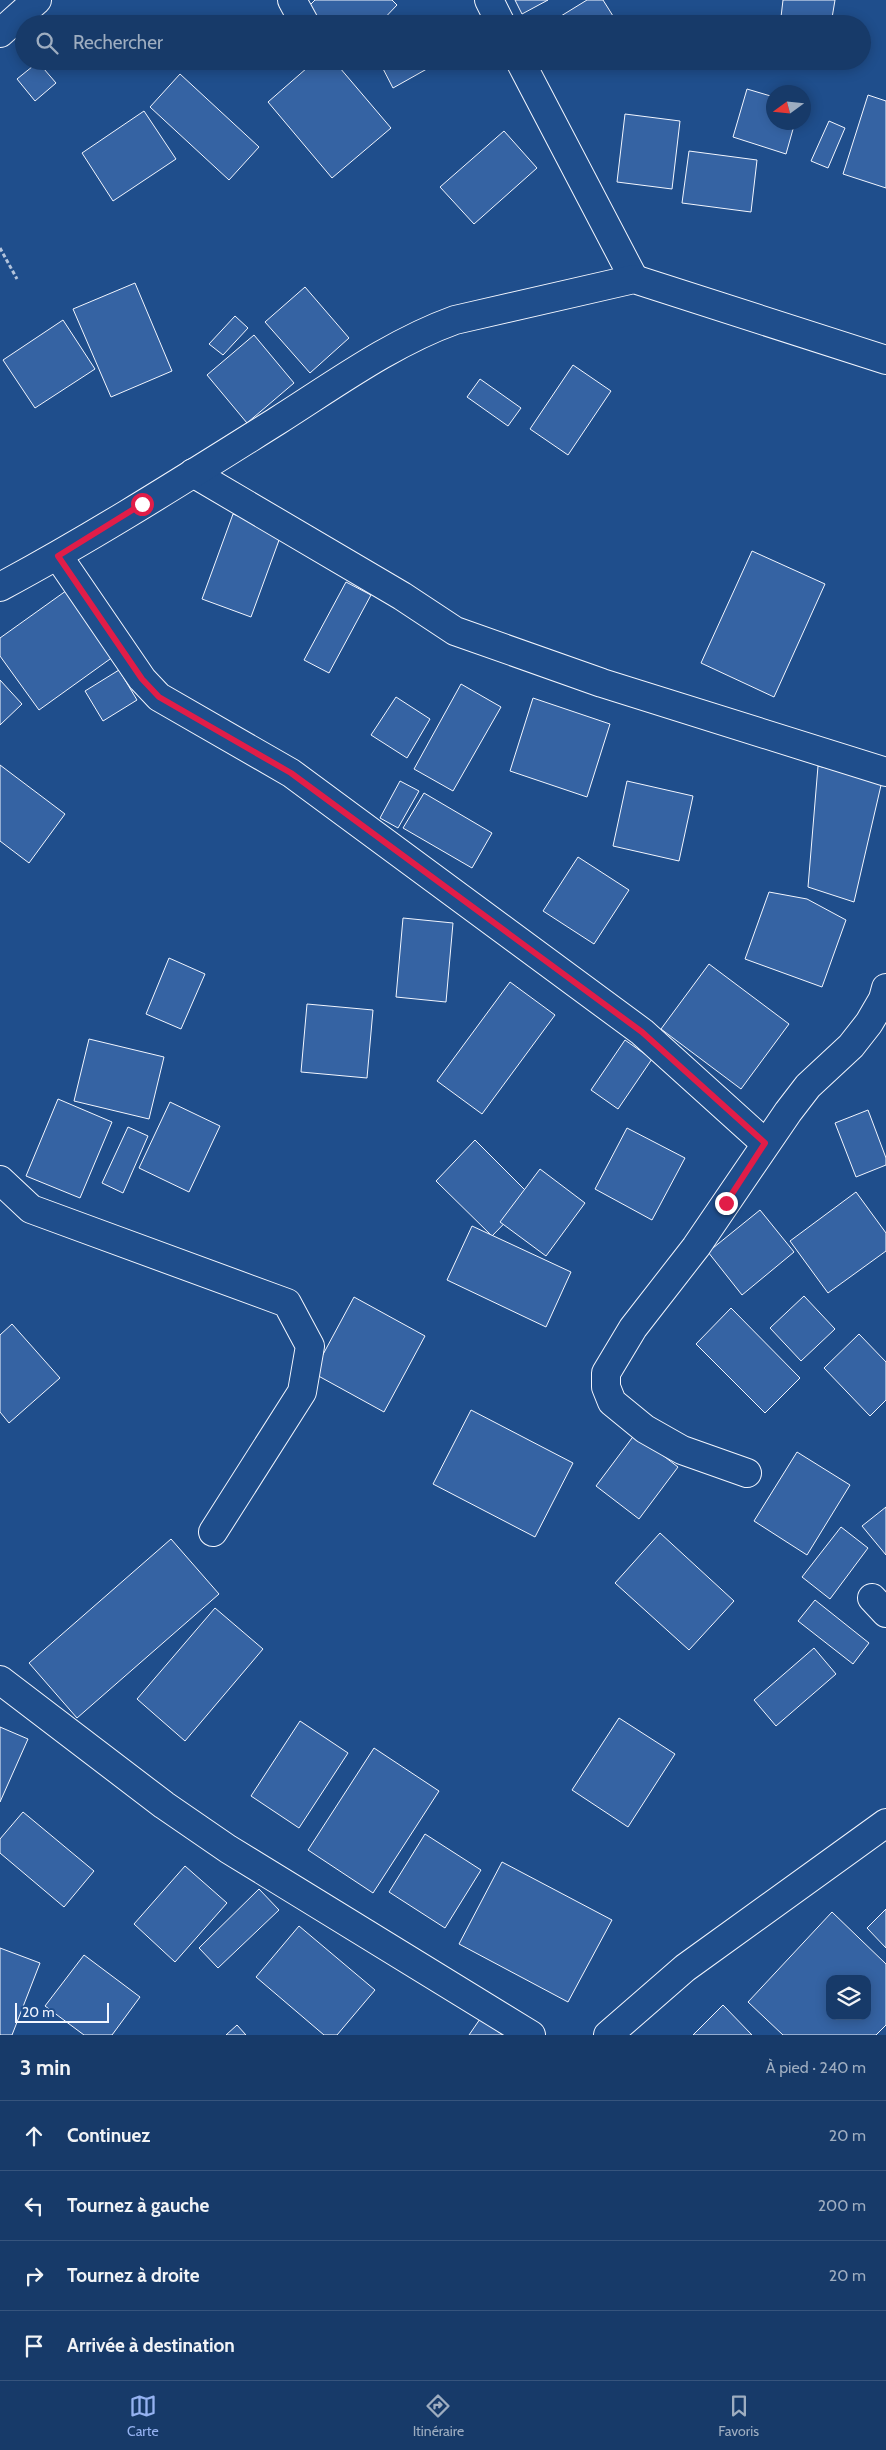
<!DOCTYPE html>
<html lang="fr">
<head>
<meta charset="utf-8">
<style>
	:root { --surface:#173a69; --page:#20416f; --text:#f1f3f6; --muted:#9eadc0; --line:#36547d; --accent:#95b2f1 }
	body { margin:0; font-family:Cabin,sans-serif; background:var(--page); color:var(--text) }
	.controls { position:absolute; right:15px; bottom:15px; display:grid; overflow:hidden; border-radius:10px; box-shadow:0 2px 12px #0003 }
	.controls button { width:45px; height:45px; display:grid; place-items:center; padding:0; border:0; border-bottom:1px solid var(--line); background:var(--surface); color:var(--text); font:25px sans-serif }
	.compass { position:absolute; left:766px; top:85px; width:45px; height:45px; border-radius:50%; background:var(--surface); box-shadow:0 2px 12px #0003; rotate:255deg }
	.scale { position:absolute; left:15px; bottom:12px; width:94px; box-sizing:border-box; padding-left:5px; border:2px solid #f2f6ff; border-top:0; font-size:14px; line-height:18px; white-space:nowrap; color:#f2f6ff; -webkit-text-stroke:4px #1f4e8c; paint-order:stroke }
	.stop { position:absolute; width:15px; height:15px; margin:-11px; border:4px solid #e11d48; border-radius:50%; background:#fff }
	.stop.end { background:#e11d48; border-color:#fff; box-shadow:0 1px 5px #0008 }
	.list { margin:0; padding:0; list-style:none }
	h2 { display:flex; justify-content:space-between; align-items:center; height:65px; margin:0; padding:0 20px; font-size:21px }
	h2 small { font-size:16px; font-weight:400; color:var(--muted) }
	.list li { display:grid; grid-template-columns:32px 1fr auto; gap:15px; align-items:center; box-sizing:border-box; height:70px; padding:0 20px; border-top:1px solid var(--line) }
	.list b { display:block; font-size:19px; white-space:nowrap }
	.list em { font-size:16px; font-style:normal; color:var(--muted) }
	.icon { flex:none; width:28px; height:28px; fill:none; stroke:currentColor; stroke-width:2; stroke-linecap:round; stroke-linejoin:round }
	.map { position:relative; flex:none; width:886px; height:2035px; overflow:hidden }
	.search { position:absolute; background:var(--surface); box-shadow:0 2px 12px #0003; left:15px; right:15px; top:15px; height:55px; display:flex; align-items:center; gap:12px; box-sizing:border-box; padding:0 18px; border-radius:28px; color:var(--muted); font-size:19px }
	.sheet { height:345px; background:var(--surface) }
	nav { display:flex; justify-content:space-around; align-items:center; box-sizing:border-box; height:70px; border-top:1px solid var(--line); background:var(--surface); font-size:14px; color:var(--muted) }
	nav a { display:grid; justify-items:center; gap:2px }
	nav .on { color:var(--accent) }
	.map>svg:first-child { display:block }
</style>
</head>
<body>
<div class="map">
<svg width="886" height="2035" viewBox="0 0 886 2035">
	<rect width="100%" height="100%" fill="#1f4e8c"/>
	<!-- building -->
	<g fill="#3563a3" stroke="#f2f6ff" fill-rule="evenodd">
		<path d="M315 0H392L397 5 379 24H321L306 9Z"/>
		<path d="M515 0H548L522 14Z"/>
		<path d="M587 0H603L618 24H548Z"/>
		<path d="M783 0H835L831 24 781 17Z"/>
		<path d="M315 61H334L391 128 332 178 268 102Z"/>
		<path d="M379 61H441L393 88Z"/>
		<path d="M556 61H573L561 69Z"/>
		<path d="M38 62 56 83 35 101 17 79Z"/>
		<path d="M180 74 259 147 229 180 150 107Z"/>
		<path d="M747 89 774 97V122H795L786 154 733 137Z"/>
		<path d="M868 95 886 101V188L843 174Z"/>
		<path d="M144 111 176 159 113 201 82 153Z"/>
		<path d="M625 114 680 121 672 189 617 182Z"/>
		<path d="M829 121 845 128 828 168 811 161Z"/>
		<path d="M504 131 537 168 474 224 440 187Z"/>
		<path d="M689 151 757 160 751 212 682 203Z"/>
		<path d="M135 283 172 371 111 397 73 309Z"/>
		<path d="M305 287 349 338 310 373 265 322Z"/>
		<path d="M235 316 248 328 223 355 209 344Z"/>
		<path d="M63 320 95 369 35 408 3 360Z"/>
		<path d="M254 335 294 383 247 423 207 375Z"/>
		<path d="M573 365 611 391 568 455 530 429Z"/>
		<path d="M480 379 521 408 508 426 467 397Z"/>
		<path d="M233 514 282 532 251 617 202 599Z"/>
		<path d="M752 551 825 584 774 697 701 663Z"/>
		<path d="M346 582 371 595 329 673 304 660Z"/>
		<path d="M70 588 117 654 39 710 0 656V638Z"/>
		<path d="M119 670 137 700 103 721 85 691Z"/>
		<path d="M0 680 22 704 0 725Z"/>
		<path d="M461 684 501 707 453 791 414 769Z"/>
		<path d="M396 697 430 719 407 758 371 735Z"/>
		<path d="M533 698 610 724 587 797 510 771Z"/>
		<path d="M0 765 65 814 29 863 0 841Z"/>
		<path d="M818 766 882 781 854 902 808 887Z"/>
		<path d="M400 781 419 791 398 828 380 818Z"/>
		<path d="M627 781 693 796 679 861 613 846Z"/>
		<path d="M424 793 492 833 472 868 403 828Z"/>
		<path d="M578 857 629 890 594 944 543 911Z"/>
		<path d="M769 892 807 899 846 920 822 987 745 959Z"/>
		<path d="M403 918 453 923 446 1002 396 997Z"/>
		<path d="M169 958 205 974 181 1029 146 1014Z"/>
		<path d="M709 964 789 1024 741 1089 661 1029Z"/>
		<path d="M510 982 555 1015 482 1114 437 1081Z"/>
		<path d="M307 1004 373 1010 367 1078 301 1072Z"/>
		<path d="M89 1039 164 1057 149 1119 74 1101Z"/>
		<path d="M625 1040 652 1059 618 1109 591 1090Z"/>
		<path d="M58 1099 112 1122 80 1198 26 1176Z"/>
		<path d="M170 1102 220 1126 189 1192 139 1168Z"/>
		<path d="M868 1110 886 1158V1165L856 1177 835 1123Z"/>
		<path d="M128 1127 148 1136 123 1193 102 1183Z"/>
		<path d="M627 1128 685 1158 652 1220 595 1189Z"/>
		<path d="M475 1140 531 1196 492 1236 436 1181Z"/>
		<path d="M540 1169 585 1203 546 1256 500 1222Z"/>
		<path d="M856 1192 886 1233V1251L828 1293 790 1241Z"/>
		<path d="M760 1210 794 1252 742 1295 708 1252Z"/>
		<path d="M472 1226 571 1272 546 1327 447 1280Z"/>
		<path d="M804 1296 835 1329 801 1361 770 1328Z"/>
		<path d="M354 1297 425 1336 384 1412 313 1373Z"/>
		<path d="M731 1308 800 1378 765 1413 696 1344Z"/>
		<path d="M12 1324 60 1378 9 1423 0 1412V1335Z"/>
		<path d="M859 1334 886 1362V1400L870 1416 824 1368Z"/>
		<path d="M471 1410 573 1463 535 1537 433 1484Z"/>
		<path d="M635 1434 678 1467 639 1519 596 1486Z"/>
		<path d="M797 1452 850 1485 807 1555 754 1521Z"/>
		<path d="M886 1507V1555L862 1526Z"/>
		<path d="M841 1527 868 1548 830 1599 802 1577Z"/>
		<path d="M660 1533 734 1601 689 1650 615 1583Z"/>
		<path d="M171 1539 219 1594 77 1718 29 1663Z"/>
		<path d="M815 1600 869 1643 853 1664 798 1621Z"/>
		<path d="M215 1608 263 1649 185 1741 137 1699Z"/>
		<path d="M814 1648 836 1674 776 1726 754 1700Z"/>
		<path d="M619 1718 675 1754 628 1827 572 1790Z"/>
		<path d="M300 1721 348 1753 299 1828 251 1796Z"/>
		<path d="M0 1727 28 1739 0 1802Z"/>
		<path d="M374 1748 439 1791 373 1893 308 1850Z"/>
		<path d="M23 1812 94 1871 64 1907 0 1853V1839Z"/>
		<path d="M425 1834 481 1870 445 1928 389 1892Z"/>
		<path d="M502 1862 612 1920 568 2002 459 1944Z"/>
		<path d="M185 1866 227 1903 175 1962 134 1924Z"/>
		<path d="M259 1889 279 1910 218 1968 199 1948Z"/>
		<path d="M886 1909V1948L867 1928Z"/>
		<path d="M832 1912 886 1964V2025L876 2035H783L748 2002ZM830 1979H867V2016H830Z"/>
		<path d="M299 1926 375 1990 337 2035H324L256 1977Z"/>
		<path d="M0 1948 40 1963 12 2035H0Z"/>
		<path d="M84 1955 140 1997 112 2035H84L45 2006Z"/>
		<path d="M723 2005 752 2035H693Z"/>
		<path d="M480 2019 503 2035H469Z"/>
		<path d="M237 2025 246 2035H226Z"/>
	</g>
	<g fill="none" stroke-linecap="round" stroke-linejoin="round">
		<defs>
			<g id="minor">
				<path d="M292 0 305 24"/>
				<path d="M489 0 501 24"/>
				<path d="M0 33 37 0"/>
				<path d="M520 61 634 279"/>
				<path d="M193 473 402 596 455 631 602 683 886 772"/>
				<path d="M58 556 142 679 159 697 291 773 642 1032 765 1143"/>
				<path d="M0 1180 31 1209 287 1303 310 1346 302 1392 213 1532"/>
				<path d="M747 1473 682 1450 645 1429 612 1402 606 1387V1373L633 1328 696 1247 788 1112 808 1086 851 1046 869 1023 883 999 886 988"/>
				<path d="M872 1598 886 1613"/>
				<path d="M0 1680 164 1805 228 1849 531 2035"/>
			</g>
			<g id="secondary">
				<path d="M0 587C95 536 186 478 277 421 334 385 391 343 455 320L634 279 886 360"/>
				<path d="M608 2035 685 1968 886 1823"/>
			</g>
		</defs>
		<!-- minor casing -->
		<use href="#minor" stroke="#f2f6ff" stroke-width="30"/>
		<!-- secondary casing -->
		<use href="#secondary" stroke="#f2f6ff" stroke-width="30"/>
		<!-- path -->
		<path stroke="#b3c4dc" stroke-width="3" stroke-dasharray="4 2.5" stroke-linecap="butt" d="M0 248 17 279"/>
		<!-- minor -->
		<use href="#minor" stroke="#1f4e8c" stroke-width="28"/>
		<!-- secondary -->
		<use href="#secondary" stroke="#1f4e8c" stroke-width="28"/>
	</g>
	<g fill="none" stroke-linecap="round" stroke-linejoin="round">
		<!-- route -->
		<path stroke="#e11d48" stroke-width="6" d="M142 504 58 556 142 679 159 697 291 773 642 1032 765 1143 726 1203"/>
	</g>
</svg>
<div class="controls">
<button><svg class="icon" aria-label="layers" viewBox="0 0 24 24"><path d="M12 4l9 5-9 5-9-5zM3 14l9 5 9-5"/></svg></button>
</div>
<svg class="compass" viewBox="-18 -18 36 36"><path d="M0-13l5 13h-10z" fill="#e53935"/><path d="M0 13l5-13h-10z" fill="#9eadc0"/></svg>
<div class="scale">20 m</div>
<div class="stop" style="left:142px;top:504px"></div>
<div class="stop end" style="left:726px;top:1203px"></div>
<div class="search"><svg class="icon" aria-label="search" viewBox="0 0 24 24"><circle cx="10" cy="10" r="6"/><path d="M15 15l6 6"/></svg>Rechercher</div>
</div>
<section class="sheet">
<h2>3 min<small>À pied · 240 m</small></h2>
<ul class="list">
<li><svg class="icon" aria-label="ahead" viewBox="0 0 24 24"><path d="M12 20V5M6 11l6-6 6 6"/></svg><div><b>Continuez</b></div><em>20 m</em></li>
<li><svg class="icon" aria-label="left" viewBox="0 0 24 24"><path d="M17 20v-9H6M10 6l-5 5 5 5"/></svg><div><b>Tournez à gauche</b></div><em>200 m</em></li>
<li><svg class="icon" aria-label="right" viewBox="0 0 24 24"><path d="M7 20v-9h11M14 6l5 5-5 5"/></svg><div><b>Tournez à droite</b></div><em>20 m</em></li>
<li><svg class="icon" aria-label="arrive" viewBox="0 0 24 24"><path d="M6 21V4h12l-3 4 3 4H6"/></svg><div><b>Arrivée à destination</b></div></li>
</ul>
</section>
<nav>
<a class="on"><svg class="icon" aria-label="map" viewBox="0 0 24 24"><path d="M3 6l6-2 6 2 6-2v14l-6 2-6-2-6 2zM9 4v14M15 6v14"/></svg>Carte</a>
<a><svg class="icon" aria-label="directions" viewBox="0 0 24 24"><path d="M12 3l9 9-9 9-9-9zM9 14v-3h6M13 9l2 2-2 2"/></svg>Itinéraire</a>
<a><svg class="icon" aria-label="saved" viewBox="0 0 24 24"><path d="M7 4h10v16l-5-4-5 4z"/></svg>Favoris</a>
</nav>
</body>
</html>
